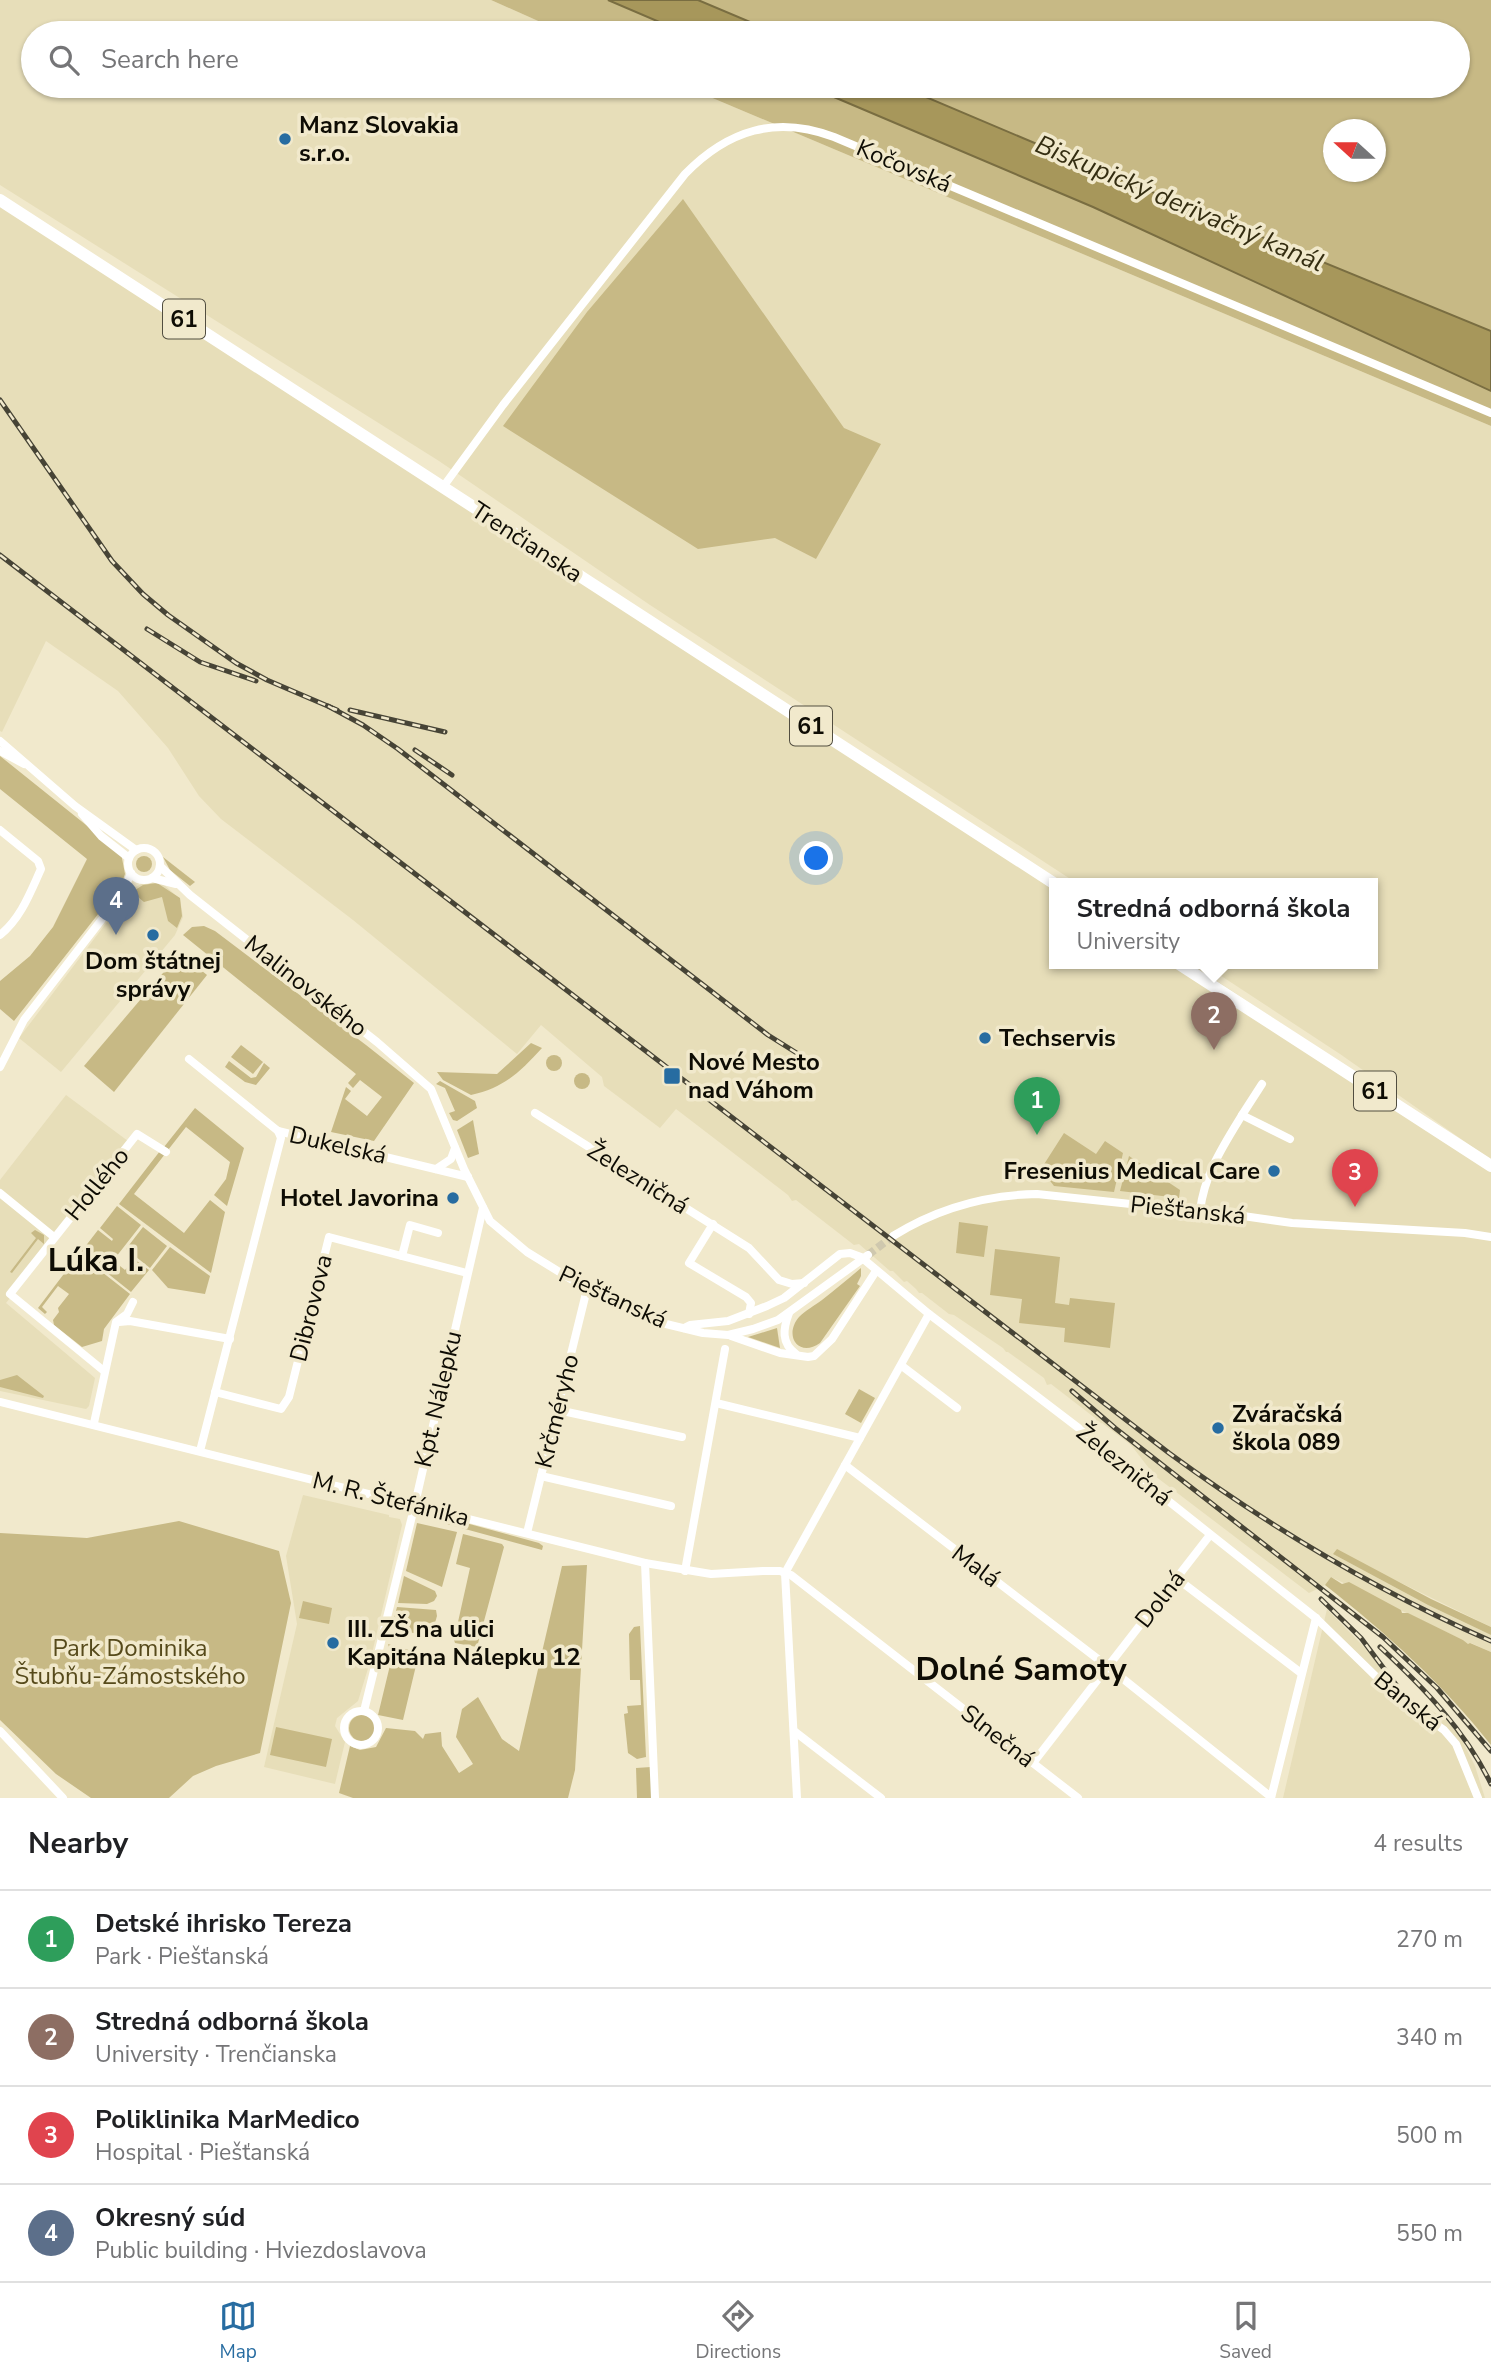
<!DOCTYPE html>
<html lang="en">
<head>
<meta charset="utf-8">
<style>
	:root { --surface:#fff; --page:#f2f2f2; --text:#202124; --muted:#757577; --line:#e0e0e0; --accent:#276ca1 }
	body { margin:0; font-family:"Nunito Sans",sans-serif; background:var(--page); color:var(--text) }
	.compass { position:absolute; left:1323px; top:119px; width:63px; height:63px; border-radius:50%; background:var(--surface); box-shadow:0 2px 5px #0004; rotate:291deg }
	.you { position:absolute; left:817px; top:859px; width:24px; height:24px; margin:-18px; border:5px solid #fff; border-radius:50%; background:#1a73e8; box-shadow:0 0 0 10px #1a73e833 }
	.badge { display:grid; place-items:center; width:46px; height:46px; border-radius:50%; background:var(--accent); color:#fff; font-size:23px; font-weight:700 }
	.pin { position:absolute; translate:-50% -58px; filter:drop-shadow(0 2px 4px #0008) }
	.pin::after { content:''; position:absolute; top:37px; width:24px; height:21px; background:inherit; clip-path:polygon(0 0,100% 0,50% 100%) }
	.popup { position:absolute; left:1049px; top:878px; width:329px; height:91px; box-sizing:border-box; display:grid; place-content:center; border-radius:0px; background:var(--surface); filter:drop-shadow(0 2px 5px #0005); font-size:23px; white-space:nowrap; color:var(--muted) }
	.popup b { font-size:26px; color:var(--text) }
	.popup::after { content:''; position:absolute; left:50%; top:100%; margin-left:-14px; border:14px solid transparent; border-top-color:var(--surface) }
	.list { margin:0; padding:0; list-style:none }
	h2 { display:flex; justify-content:space-between; align-items:center; height:91px; margin:0; padding:0 28px; font-size:30px }
	h2 small { font-size:23px; font-weight:400; color:var(--muted) }
	.list li { display:grid; grid-template-columns:46px 1fr auto; gap:21px; align-items:center; box-sizing:border-box; height:98px; padding:0 28px; border-top:2px solid var(--line) }
	.list b { display:block; font-size:26px; white-space:nowrap }
	.list p { margin:0; font-size:23px; white-space:nowrap; color:var(--muted) }
	.list em { font-size:23px; font-style:normal; color:var(--muted) }
	.icon { flex:none; width:38px; height:38px; fill:none; stroke:currentColor; stroke-width:2; stroke-linecap:round; stroke-linejoin:round }
	.map { position:relative; flex:none; width:1491px; height:1798px; overflow:hidden }
	.search { position:absolute; background:var(--surface); box-shadow:0 2px 5px #0004; left:21px; right:21px; top:21px; height:77px; display:flex; align-items:center; gap:18px; box-sizing:border-box; padding:0 24px; border-radius:38px; color:var(--muted); font-size:26px }
	.sheet { height:483px; background:var(--surface) }
	nav { display:flex; justify-content:space-around; align-items:center; box-sizing:border-box; height:98px; border-top:2px solid var(--line); background:var(--surface); font-size:19px; color:var(--muted) }
	nav a { display:grid; justify-items:center; gap:4px }
	nav .on { color:var(--accent) }
	.map>svg:first-child { display:block }
</style>
</head>
<body>
<div class="map">
<svg width="1491" height="1798" viewBox="0 0 1491 1798">
	<rect width="100%" height="100%" fill="#f1e9cc"/>
	<!-- built -->
	<g fill="#e7deb9">
		<path d="M0 0H491L565 33H33V86H684L1491 426V1160L1340 1054 1203 964H1373V884H1078L650 605 439 461 0 185Z"/>
		<path d="M0 205 1064 884H1055V964H1191L1387 1093 1491 1169V1627L1387 1576 1333 1554 1428 1605 1491 1635V1652L1471 1643 1468 1644 1463 1640 1331 1577 1325 1585 1309 1593 1155 1476 1131 1445 1102 1423 1098 1424 1095 1418 1051 1384 1047 1385 1044 1378 1008 1352H1006L1003 1348 954 1315 949 1314 922 1293H919L916 1289 907 1281 904 1282 893 1271H890L859 1244 854 1245 796 1200 792 1201 788 1195 676 1109 660 1128 604 1086 602 1077 541 1025 517 1054 353 920 221 819 199 796 168 748 118 691 46 641 2 732 0 731Z"/>
		<path d="M149 880 163 884 180 899 183 917 175 935 61 1072 19 1038 132 889Z"/>
		<path d="M66 1095 132 1144 6 1303 95 1378 89 1406 86 1409 0 1391V1180Z"/>
		<path d="M303 1495 389 1515V1517L400 1519 402 1525 370 1662 358 1701 337 1718 335 1726 345 1742 335 1784 264 1767 297 1624 286 1556Z"/>
		<path d="M1327 1609 1365 1648 1398 1689 1446 1720 1458 1732 1475 1766 1485 1798H1283Z"/>
	</g>
	<!-- green -->
	<g fill="#c7b985" fill-rule="evenodd">
		<path d="M491 0H608L685 33H565Z"/>
		<path d="M698 0H1491V331L1096 169 900 86H1458V33H776ZM1334 130H1376V172H1334Z"/>
		<path d="M684 86H808L1093 207 1491 391V426Z"/>
		<path d="M683 199 844 428 881 444 816 559 775 538 698 549 503 426 587 312Z"/>
		<path d="M0 756 121 853 125 874 121 885 14 1021 0 1009V981L30 956 53 927 87 859 0 789Z"/>
		<circle cx="144" cy="864" r="8"/>
		<path d="M163 857 195 882 190 886 170 870Z"/>
		<path d="M157 883 180 898 182 916 177 928 168 921 162 897 144 902 132 892 143 885Z"/>
		<path d="M204 926 215 931 366 1045 414 1083 374 1141 331 1132 346 1087 351 1091 345 1099 367 1116 382 1097 360 1080 353 1088 348 1083 356 1074 183 935 192 927Z"/>
		<path d="M180 953 207 975 114 1092 84 1066Z"/>
		<path d="M531 1043 542 1048C520 1072 504 1088 471 1095L443 1080 437 1072 497 1074Z"/>
		<path d="M241 1045 263 1062 253 1074 231 1057Z"/>
		<circle cx="554" cy="1063" r="8"/>
		<path d="M229 1061 251 1078 256 1077 264 1063 270 1068 256 1085 245 1082 225 1067Z"/>
		<circle cx="582" cy="1081" r="8"/>
		<path d="M440 1081 475 1101 477 1108 457 1121 453 1120 449 1113 455 1111 445 1088 436 1084Z"/>
		<path d="M195 1108 244 1148 227 1206 214 1195 226 1179 230 1162 186 1127 168 1150 164 1147Z"/>
		<path d="M473 1120 479 1154 468 1158 457 1130Z"/>
		<path d="M1064 1133 1096 1154 1105 1141 1123 1153 1114 1192 1054 1186 1041 1169Z"/>
		<path d="M160 1151 165 1154 134 1194 184 1233 210 1200 225 1212 211 1273 119 1204Z"/>
		<path d="M1129 1156 1180 1190 1179 1198 1120 1191Z"/>
		<path d="M117 1206 141 1225 105 1271 81 1252 98 1230 112 1241 113 1239 100 1228Z"/>
		<path d="M959 1222 988 1226 984 1257 956 1253Z"/>
		<path d="M143 1227 167 1246 150 1268 126 1249Z"/>
		<path d="M35 1230 44 1235V1244L38 1239 12 1273 10 1272 36 1238 31 1233Z"/>
		<path d="M170 1247 210 1276 205 1294 168 1288 152 1270Z"/>
		<path d="M995 1249 1060 1257 1055 1303 1069 1305 1070 1298 1115 1303 1110 1348 1064 1342 1065 1328 1019 1323 1022 1299 990 1295Z"/>
		<path d="M79 1254 130 1294 104 1329 102 1341 82 1347 54 1325 53 1320 59 1312 58 1308 69 1294 58 1286 42 1307 47 1312 45 1314 38 1308Z"/>
		<path d="M134 1259 149 1270 131 1292 106 1272 115 1262 125 1270Z"/>
		<path d="M861 1268V1276L857 1284 860 1286 820 1343C799 1358 783 1336 799 1317 805 1311 815 1305 822 1300 835 1290 848 1279 861 1268Z"/>
		<path d="M777 1328 780 1348 748 1337Z"/>
		<path d="M17 1375 44 1396 43 1398 0 1387V1380Z"/>
		<path d="M859 1389 875 1398 861 1423 845 1414Z"/>
		<path d="M433 1514 539 1543 543 1546 542 1550 432 1520Z"/>
		<path d="M179 1521 279 1551 291 1603 260 1753 216 1766 193 1776 169 1798H91L56 1774 0 1720V1533L87 1538Z"/>
		<path d="M417 1523 457 1532 442 1587 406 1571Z"/>
		<path d="M463 1534 502 1544 504 1547 477 1647 455 1643 454 1640 470 1568 456 1564Z"/>
		<path d="M1337 1549 1431 1599 1491 1627V1635L1428 1605 1333 1554Z"/>
		<path d="M587 1565 575 1770 568 1798H353L339 1793 350 1746 360 1750 376 1747 386 1728 415 1731 423 1739 425 1734 441 1732 442 1746 459 1773 473 1764 456 1737 462 1709 478 1697 502 1739 519 1751 562 1566Z"/>
		<path d="M404 1576 435 1591 437 1596 434 1601 427 1604 398 1603Z"/>
		<path d="M1331 1577 1342 1584 1349 1582 1401 1610 1402 1613H1408L1463 1640 1468 1644 1470 1643 1491 1652V1745C1443 1684 1386 1633 1325 1585Z"/>
		<path d="M303 1601 332 1608 329 1624 299 1618Z"/>
		<path d="M397 1607 436 1610 437 1616 431 1636 413 1633 392 1625Z"/>
		<path d="M640 1626 646 1757 637 1759 628 1753 624 1714 628 1713 627 1706 641 1705 640 1680H630L629 1634 634 1627Z"/>
		<path d="M388 1644 419 1653 403 1720 378 1715 392 1657Z"/>
		<circle cx="362" cy="1728" r="13"/>
		<path d="M276 1727 332 1739 326 1767 270 1755Z"/>
		<path d="M651 1767 652 1798H637L636 1768Z"/>
	</g>
	<!-- water -->
	<g fill="#a7975b" stroke="#796d41" stroke-width="2">
		<path d="M608 0H698L776 33H685Z"/>
		<path d="M808 86H900L1096 169 1491 331V391L1093 207Z"/>
	</g>
	<g fill="none" stroke-linecap="round" stroke-linejoin="round">
		<!-- minor-tunnel -->
		<path stroke="#cfc8ae" stroke-width="8" stroke-dasharray="8 4" stroke-linecap="butt" d="M868 1255 893 1236"/>
		<!-- minor -->
		<g stroke="#fff" stroke-width="8">
			<path d="M443 487 503 405 685 174C728 130 776 115 834 137L1491 413"/>
			<path d="M0 741 75 806 136 850"/>
			<path d="M0 751 24 764"/>
			<path d="M82 814 101 836 129 858"/>
			<path d="M0 830 38 861 41 869C30 893 21 918 0 935"/>
			<circle cx="144" cy="864" r="16"/>
			<path d="M160 866 190 895 377 1042 431 1089 464 1169 490 1221 527 1252 587 1289 666 1324 703 1333 728 1335 753 1329 778 1320 868 1255"/>
			<path d="M152 878 176 884"/>
			<path d="M189 1059 278 1131 468 1177"/>
			<path d="M0 1067 24 1020 123 892 131 873"/>
			<path d="M535 1113 749 1248 779 1280 792 1284 804 1283"/>
			<path d="M1242 1115 1262 1084"/>
			<path d="M436 1169 451 1159 455 1148"/>
			<path d="M0 1193 54 1237"/>
			<path d="M1200 1211C1204 1175 1223 1146 1242 1115L1290 1139"/>
			<path d="M713 1224 689 1263 746 1297 751 1303 749 1314"/>
			<path d="M893 1236C938 1208 984 1195 1037 1194L1243 1216 1292 1223 1465 1233 1491 1237"/>
			<path d="M402 1256 410 1225 438 1233"/>
			<path d="M789 1313C783 1329 781 1343 796 1354"/>
			<path d="M119 1322 130 1321 230 1339"/>
			<path d="M684 1328 690 1325 728 1321 767 1306 784 1298 840 1254 850 1253 861 1257 929 1314 1093 1439 1147 1484 1316 1618 1396 1696 1444 1730 1456 1744 1478 1798"/>
			<path d="M731 1336 780 1353 808 1357 814 1356 832 1339 876 1271"/>
			<path d="M902 1366 957 1408"/>
			<path d="M104 1371 10 1294 137 1134 166 1152"/>
			<path d="M215 1392 281 1409 289 1397 329 1237 467 1273"/>
			<path d="M0 1402 645 1563 711 1574 763 1571H780L791 1575 1078 1798"/>
			<path d="M716 1403 860 1438"/>
			<path d="M558 1410 682 1437"/>
			<path d="M94 1423 116 1322 127 1314 133 1302"/>
			<path d="M200 1451 281 1138 278 1131"/>
			<path d="M845 1465 1107 1666 1271 1797"/>
			<path d="M541 1476 671 1506"/>
			<path d="M527 1533 587 1289"/>
			<path d="M645 1563 655 1798"/>
			<path d="M685 1571 725 1349"/>
			<path d="M785 1573 929 1314"/>
			<path d="M785 1573 797 1798"/>
			<path d="M1175 1577 1301 1673"/>
			<path d="M364 1711 415 1504 483 1208"/>
			<circle cx="361" cy="1728" r="17"/>
			<path d="M0 1731 63 1798"/>
			<path d="M794 1731 881 1798"/>
			<path d="M1033 1763 1210 1535"/>
			<path d="M1271 1798 1316 1618"/>
		</g>
		<!-- primary -->
		<g stroke="#fff" stroke-width="12">
			<path d="M0 200 1055 884"/>
			<path d="M1179 964 1491 1166"/>
		</g>
		<defs>
			<g id="rail">
				<path d="M0 400 112 561 143 594 168 615 236 663 267 680 337 710"/>
				<path d="M0 555 1169 1453C1270 1527 1377 1591 1491 1641"/>
				<path d="M147 629 200 662 256 681"/>
				<path d="M328 706 363 725 398 749 768 1035 819 1067"/>
				<path d="M350 710 445 732"/>
				<path d="M415 750 452 775"/>
				<path d="M1072 1391 1115 1428 1383 1637 1437 1688 1491 1751"/>
				<path d="M1321 1599 1361 1638 1397 1686"/>
				<path d="M1380 1647C1423 1687 1465 1730 1491 1784"/>
			</g>
		</defs>
		<!-- rail casing -->
		<use href="#rail" stroke="#474436" stroke-width="5"/>
		<!-- rail -->
		<use href="#rail" stroke="#f1e9cc" stroke-width="2.5" stroke-dasharray="8" stroke-linecap="butt"/>
	</g>
	<!-- markers -->
	<g fill="#276ca1" stroke="#f1e9cc" stroke-width="2.5">
		<circle cx="285" cy="139" r="7"/>
		<circle cx="153" cy="935" r="7"/>
		<circle cx="985" cy="1038" r="7"/>
		<rect x="663" y="1067" width="18" height="18" rx="3.5"/>
		<circle cx="1274" cy="1171" r="7"/>
		<circle cx="453" cy="1198" r="7"/>
		<circle cx="1218" cy="1428" r="7"/>
		<circle cx="333" cy="1643" r="7"/>
	</g>
	<g text-anchor="middle" stroke-width="7" stroke-linejoin="round" paint-order="stroke">
		<!-- shield labels -->
		<g fill="#f1e9cc" stroke="#524e40" stroke-width="2">
			<rect x="163" y="299.5" width="42" height="39" rx="5"/>
			<rect x="790" y="706.5" width="42" height="39" rx="5"/>
			<rect x="1354" y="1071.5" width="42" height="39" rx="5"/>
		</g>
		<g font-size="23" font-weight="bold" fill="#0e0c04">
			<text x="184" y="327">61</text>
			<text x="811" y="734">61</text>
			<text x="1375" y="1099">61</text>
		</g>
		<!-- poi labels -->
		<g font-size="24" font-weight="bold" fill="#0e0c04" stroke="#f1e9cc" text-anchor="start">
			<text x="299" y="133">Manz Slovakia<tspan x="299" dy="28">s.r.o.</tspan></text>
			<text x="153" y="969" text-anchor="middle">Dom štátnej<tspan x="153" dy="28">správy</tspan></text>
			<text x="999" y="1046">Techservis</text>
			<text x="688" y="1070">Nové Mesto<tspan x="688" dy="28">nad Váhom</tspan></text>
			<text x="1260" y="1179" text-anchor="end">Fresenius Medical Care</text>
			<text x="439" y="1206" text-anchor="end">Hotel Javorina</text>
			<text x="1232" y="1422">Zváračská<tspan x="1232" dy="28">škola 089</tspan></text>
			<text x="347" y="1637">III. ZŠ na ulici<tspan x="347" dy="28">Kapitána Nálepku 12</tspan></text>
		</g>
		<!-- street labels -->
		<g font-size="24" fill="#0e0c04" stroke="#f1e9cc">
			<text transform="translate(904 166) rotate(23)" y="8">Kočovská</text>
			<text transform="translate(527 542) rotate(33)" y="8">Trenčianska</text>
			<text transform="translate(306 986) rotate(38)" y="8">Malinovského</text>
			<text transform="translate(338 1145) rotate(13)" y="8">Dukelská</text>
			<text transform="translate(638 1178) rotate(32)" y="8">Železničná</text>
			<text transform="translate(97 1184) rotate(-51)" y="8">Hollého</text>
			<text transform="translate(1188 1210) rotate(6)" y="8">Piešťanská</text>
			<text transform="translate(613 1297) rotate(25)" y="8">Piešťanská</text>
			<text transform="translate(311 1308) rotate(-76)" y="8">Dibrovova</text>
			<text transform="translate(438 1399) rotate(-77)" y="8">Kpt. Nálepku</text>
			<text transform="translate(557 1411) rotate(-76)" y="8">Krčméryho</text>
			<text transform="translate(1124 1465) rotate(39)" y="8">Železničná</text>
			<text transform="translate(391 1499) rotate(14)" y="8">M. R. Štefánika</text>
			<text transform="translate(976 1566) rotate(37)" y="8">Malá</text>
			<text transform="translate(1160 1599) rotate(-52)" y="8">Dolná</text>
			<text transform="translate(1408 1701) rotate(39)" y="8">Banská</text>
			<text transform="translate(998 1736) rotate(38)" y="8">Slnečná</text>
		</g>
		<!-- park labels -->
		<g font-size="24" fill="#564a1b" stroke="#f1e9cc">
			<text x="130" y="1656">Park Dominika<tspan x="130" dy="28">Štubňu-Zámostského</tspan></text>
		</g>
		<!-- water labels -->
		<g font-size="26" font-style="italic" fill="#342d11" stroke="#f1e9cc">
			<text transform="translate(1180 203) rotate(23)" y="9">Biskupický derivačný kanál</text>
		</g>
		<!-- district labels -->
		<g font-size="32" font-weight="bold" fill="#0e0c04" stroke="#f1e9cc">
			<text x="96" y="1271">Lúka I.</text>
			<text x="1021" y="1680">Dolné Samoty</text>
		</g>
	</g>
</svg>
<svg class="compass" viewBox="-18 -18 36 36"><path d="M0-13l5 13h-10z" fill="#e53935"/><path d="M0 13l5-13h-10z" fill="#757577"/></svg>
<div class="you"></div>
<div class="pin badge" style="left:1037px;top:1135px;background:#2e9e5b">1</div>
<div class="pin badge" style="left:1214px;top:1050px;background:#8d6e63">2</div>
<div class="popup"><b>Stredná odborná škola</b>University</div>
<div class="pin badge" style="left:1355px;top:1207px;background:#e0444e">3</div>
<div class="pin badge" style="left:116px;top:935px;background:#5c6f8a">4</div>
<div class="search"><svg class="icon" aria-label="search" viewBox="0 0 24 24"><circle cx="10" cy="10" r="6"/><path d="M15 15l6 6"/></svg>Search here</div>
</div>
<section class="sheet">
<h2>Nearby<small>4 results</small></h2>
<ul class="list">
<li><span class="badge" style="background:#2e9e5b">1</span><div><b>Detské ihrisko Tereza</b><p>Park · Piešťanská</p></div><em>270 m</em></li>
<li><span class="badge" style="background:#8d6e63">2</span><div><b>Stredná odborná škola</b><p>University · Trenčianska</p></div><em>340 m</em></li>
<li><span class="badge" style="background:#e0444e">3</span><div><b>Poliklinika MarMedico</b><p>Hospital · Piešťanská</p></div><em>500 m</em></li>
<li><span class="badge" style="background:#5c6f8a">4</span><div><b>Okresný súd</b><p>Public building · Hviezdoslavova</p></div><em>550 m</em></li>
</ul>
</section>
<nav>
<a class="on"><svg class="icon" aria-label="map" viewBox="0 0 24 24"><path d="M3 6l6-2 6 2 6-2v14l-6 2-6-2-6 2zM9 4v14M15 6v14"/></svg>Map</a>
<a><svg class="icon" aria-label="directions" viewBox="0 0 24 24"><path d="M12 3l9 9-9 9-9-9zM9 14v-3h6M13 9l2 2-2 2"/></svg>Directions</a>
<a><svg class="icon" aria-label="saved" viewBox="0 0 24 24"><path d="M7 4h10v16l-5-4-5 4z"/></svg>Saved</a>
</nav>
</body>
</html>
